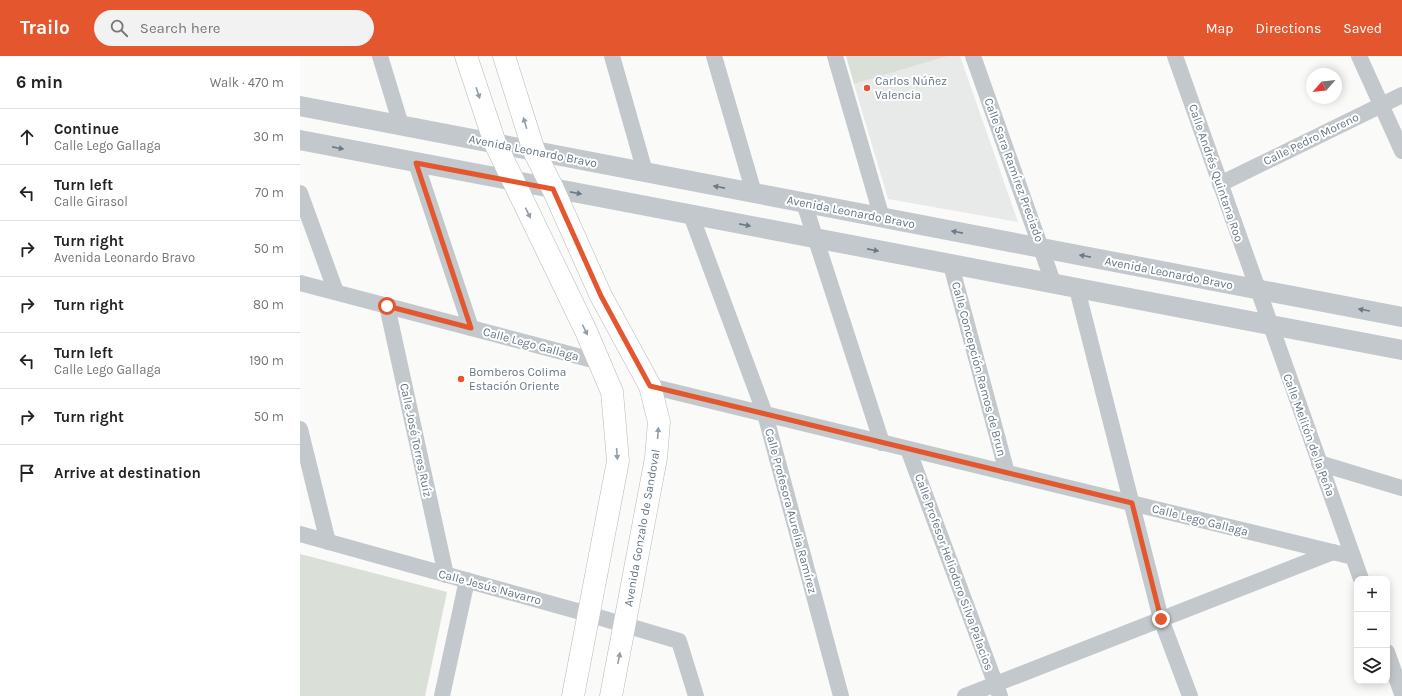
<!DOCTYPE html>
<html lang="en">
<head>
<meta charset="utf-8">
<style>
	:root { --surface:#fff; --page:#f2f2f2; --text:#222; --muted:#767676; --line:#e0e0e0; --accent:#e4572e }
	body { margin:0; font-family:Karla,sans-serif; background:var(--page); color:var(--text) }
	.controls { position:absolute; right:12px; bottom:12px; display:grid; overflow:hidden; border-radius:8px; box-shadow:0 2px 10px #0003 }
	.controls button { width:36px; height:36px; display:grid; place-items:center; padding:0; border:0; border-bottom:1px solid var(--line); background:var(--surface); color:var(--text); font:20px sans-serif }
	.compass { position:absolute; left:1006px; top:12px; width:36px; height:36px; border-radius:50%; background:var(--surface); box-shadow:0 2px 10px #0003; rotate:243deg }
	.stop { position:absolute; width:12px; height:12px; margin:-9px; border:3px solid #e4572e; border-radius:50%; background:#fff }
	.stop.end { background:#e4572e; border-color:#fff; box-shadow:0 1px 4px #0008 }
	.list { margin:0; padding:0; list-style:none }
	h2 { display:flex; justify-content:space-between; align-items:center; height:52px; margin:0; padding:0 16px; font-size:17px }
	h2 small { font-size:13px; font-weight:400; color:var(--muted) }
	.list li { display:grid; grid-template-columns:26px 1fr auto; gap:12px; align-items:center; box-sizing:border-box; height:56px; padding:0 16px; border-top:1px solid var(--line) }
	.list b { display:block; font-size:15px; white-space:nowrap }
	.list p { margin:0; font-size:13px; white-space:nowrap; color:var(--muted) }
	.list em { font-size:13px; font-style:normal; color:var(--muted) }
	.icon { flex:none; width:22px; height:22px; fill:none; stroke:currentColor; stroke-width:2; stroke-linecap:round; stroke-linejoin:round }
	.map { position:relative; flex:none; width:1102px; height:640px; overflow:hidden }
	header { display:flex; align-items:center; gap:24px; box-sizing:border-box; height:56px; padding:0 20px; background:var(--accent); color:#fff }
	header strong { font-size:19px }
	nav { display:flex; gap:22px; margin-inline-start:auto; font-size:14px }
	.search { width:280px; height:36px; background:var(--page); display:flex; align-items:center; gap:10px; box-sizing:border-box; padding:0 14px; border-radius:22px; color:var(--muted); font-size:15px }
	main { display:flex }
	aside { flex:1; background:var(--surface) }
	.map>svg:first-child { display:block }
</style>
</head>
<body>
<header>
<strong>Trailo</strong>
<div class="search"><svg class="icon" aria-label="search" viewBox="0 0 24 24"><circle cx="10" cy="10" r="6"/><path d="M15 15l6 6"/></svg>Search here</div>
<nav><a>Map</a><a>Directions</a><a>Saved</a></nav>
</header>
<main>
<aside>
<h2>6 min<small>Walk · 470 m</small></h2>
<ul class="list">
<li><svg class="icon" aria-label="ahead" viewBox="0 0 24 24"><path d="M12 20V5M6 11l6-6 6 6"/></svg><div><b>Continue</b><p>Calle Lego Gallaga</p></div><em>30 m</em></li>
<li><svg class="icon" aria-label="left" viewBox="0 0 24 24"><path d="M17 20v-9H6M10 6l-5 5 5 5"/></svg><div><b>Turn left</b><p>Calle Girasol</p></div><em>70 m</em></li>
<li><svg class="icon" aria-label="right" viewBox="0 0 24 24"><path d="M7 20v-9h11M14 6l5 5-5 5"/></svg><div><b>Turn right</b><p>Avenida Leonardo Bravo</p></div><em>50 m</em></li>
<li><svg class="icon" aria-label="right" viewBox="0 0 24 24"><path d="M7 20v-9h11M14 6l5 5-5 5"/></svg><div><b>Turn right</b></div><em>80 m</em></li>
<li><svg class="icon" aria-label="left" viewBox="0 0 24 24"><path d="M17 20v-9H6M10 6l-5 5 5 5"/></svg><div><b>Turn left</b><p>Calle Lego Gallaga</p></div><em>190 m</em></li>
<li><svg class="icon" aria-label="right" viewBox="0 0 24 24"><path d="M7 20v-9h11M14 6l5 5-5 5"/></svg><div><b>Turn right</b></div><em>50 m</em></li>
<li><svg class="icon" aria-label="arrive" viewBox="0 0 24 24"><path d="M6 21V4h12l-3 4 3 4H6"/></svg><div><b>Arrive at destination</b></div></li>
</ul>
</aside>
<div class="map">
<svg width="1102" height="640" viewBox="0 0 1102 640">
	<rect width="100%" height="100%" fill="#fafaf8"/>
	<!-- built -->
	<path fill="#e8e9e9" d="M648 0H660L718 166 588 143 554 28Z"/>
	<!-- green -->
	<g fill="#dadfd7">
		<path d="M546 0H648L554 28Z"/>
		<path d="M0 498 147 536 125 640H0Z"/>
	</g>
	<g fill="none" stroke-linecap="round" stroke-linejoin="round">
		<defs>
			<g id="secondary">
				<path d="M166 0 195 87 286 275 312 336 318 405 273 640"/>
				<path d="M204 0 234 95 253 133 301 240 350 330 359 366 356 402 311 640"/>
			</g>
		</defs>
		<!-- secondary casing -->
		<use href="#secondary" stroke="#b3babf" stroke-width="23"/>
		<!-- minor -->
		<g stroke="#c3c8cc" stroke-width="16">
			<path d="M80 0 101 69"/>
			<path d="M312 0 345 116"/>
			<path d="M414 0 454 137"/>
			<path d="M535 0 582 162"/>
			<path d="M673 0 754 229"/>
			<path d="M875 0 1061 523"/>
			<path d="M1059 0 1102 95"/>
			<path d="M116 107 171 272"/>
			<path d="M920 128 1102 39"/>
			<path d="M0 137 36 236"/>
			<path d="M504 147 582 387"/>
			<path d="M391 159 465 358 541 640"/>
			<path d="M651 209 707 417"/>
			<path d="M0 227 300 306"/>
			<path d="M777 233 861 563 890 640"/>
			<path d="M87 250 146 519"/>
			<path d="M350 330 1053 501"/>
			<path d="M0 373 28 486"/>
			<path d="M608 393 700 640"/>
			<path d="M1019 407 1102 432"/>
			<path d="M0 478 288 558 379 585 396 640"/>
			<path d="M1087 596 1102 638"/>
			<path d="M142 640 167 524"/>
			<path d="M665 640 1033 496"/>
		</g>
		<!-- tertiary -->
		<g stroke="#c3c8cc" stroke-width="20">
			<path d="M0 50 1102 261"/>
			<path d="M0 84 1102 294"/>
		</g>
		<!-- secondary -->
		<use href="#secondary" stroke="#fff" stroke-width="22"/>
	</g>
	<!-- one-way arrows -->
	<defs><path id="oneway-solid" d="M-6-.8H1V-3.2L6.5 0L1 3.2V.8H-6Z"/></defs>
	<g fill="#939fa8">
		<use href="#oneway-solid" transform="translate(178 37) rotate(72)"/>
		<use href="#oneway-solid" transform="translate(225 67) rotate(-107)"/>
		<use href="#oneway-solid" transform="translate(228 157) rotate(64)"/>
		<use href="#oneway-solid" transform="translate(285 274) rotate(64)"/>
		<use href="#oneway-solid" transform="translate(358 377) rotate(-86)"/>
		<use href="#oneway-solid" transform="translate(317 398) rotate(86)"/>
		<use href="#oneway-solid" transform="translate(319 602) rotate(-79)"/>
	</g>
	<g fill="#6a7a87">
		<use href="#oneway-solid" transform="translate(38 92) rotate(11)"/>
		<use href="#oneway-solid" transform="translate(419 131) rotate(-169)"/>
		<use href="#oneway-solid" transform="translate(276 137) rotate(11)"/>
		<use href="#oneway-solid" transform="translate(445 169) rotate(11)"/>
		<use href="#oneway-solid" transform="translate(657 176) rotate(-169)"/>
		<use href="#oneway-solid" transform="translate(573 194) rotate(11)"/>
		<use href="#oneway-solid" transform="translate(785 200) rotate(-169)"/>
		<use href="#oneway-solid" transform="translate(1064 254) rotate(-170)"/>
	</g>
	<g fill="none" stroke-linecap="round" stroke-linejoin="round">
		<!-- route -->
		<path stroke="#e4572e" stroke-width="5" d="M87 250 171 272 116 107 253 133 301 240 350 330 832 447 861 563"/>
	</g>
	<!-- markers -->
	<g fill="#e4572e" stroke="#fff" stroke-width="1.5">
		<circle cx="567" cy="32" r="4"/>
		<circle cx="161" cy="323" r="4"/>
	</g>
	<g text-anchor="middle" stroke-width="4" stroke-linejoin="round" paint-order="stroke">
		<!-- poi labels -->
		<g font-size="12" fill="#657683" stroke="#fff" text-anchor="start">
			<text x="575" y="29">Carlos Núñez<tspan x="575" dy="14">Valencia</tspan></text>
			<text x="169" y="320">Bomberos Colima<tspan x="169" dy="14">Estación Oriente</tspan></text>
		</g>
		<!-- street labels -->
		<g font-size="12" fill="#657683" stroke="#fff">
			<text transform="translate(1011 83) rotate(-26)" y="4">Calle Pedro Moreno</text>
			<text transform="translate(233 95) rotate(11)" y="4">Avenida Leonardo Bravo</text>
			<text transform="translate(714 114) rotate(70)" y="4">Calle Sara Ramírez Preciado</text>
			<text transform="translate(916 117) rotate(71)" y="4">Calle Andrés Quintana Roo</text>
			<text transform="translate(551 156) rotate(11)" y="4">Avenida Leonardo Bravo</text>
			<text transform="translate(869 217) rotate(11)" y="4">Avenida Leonardo Bravo</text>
			<text transform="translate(231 288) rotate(15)" y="4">Calle Lego Gallaga</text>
			<text transform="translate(679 313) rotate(75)" y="4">Calle Concepción Ramos de Brun</text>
			<text transform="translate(1009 379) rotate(70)" y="4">Calle Melitón de la Peña</text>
			<text transform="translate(116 384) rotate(78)" y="4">Calle José Torres Ruíz</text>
			<text transform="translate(491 455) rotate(75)" y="4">Calle Profesora Aurelia Ramírez</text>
			<text transform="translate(900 464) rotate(14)" y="4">Calle Lego Gallaga</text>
			<text transform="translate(342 472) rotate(-80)" y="4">Avenida Gonzalo de Sandoval</text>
			<text transform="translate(654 516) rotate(70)" y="4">Calle Profesor Heliodoro Silva Palacios</text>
			<text transform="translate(190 531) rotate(15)" y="4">Calle Jesús Navarro</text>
		</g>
	</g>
</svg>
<div class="controls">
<button>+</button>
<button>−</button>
<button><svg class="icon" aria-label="layers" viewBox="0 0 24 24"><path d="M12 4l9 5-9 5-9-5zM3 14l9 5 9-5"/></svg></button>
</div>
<svg class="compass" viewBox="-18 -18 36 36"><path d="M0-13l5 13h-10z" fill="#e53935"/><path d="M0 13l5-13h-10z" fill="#767676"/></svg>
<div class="stop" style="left:87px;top:250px"></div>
<div class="stop end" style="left:861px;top:563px"></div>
</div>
</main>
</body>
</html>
